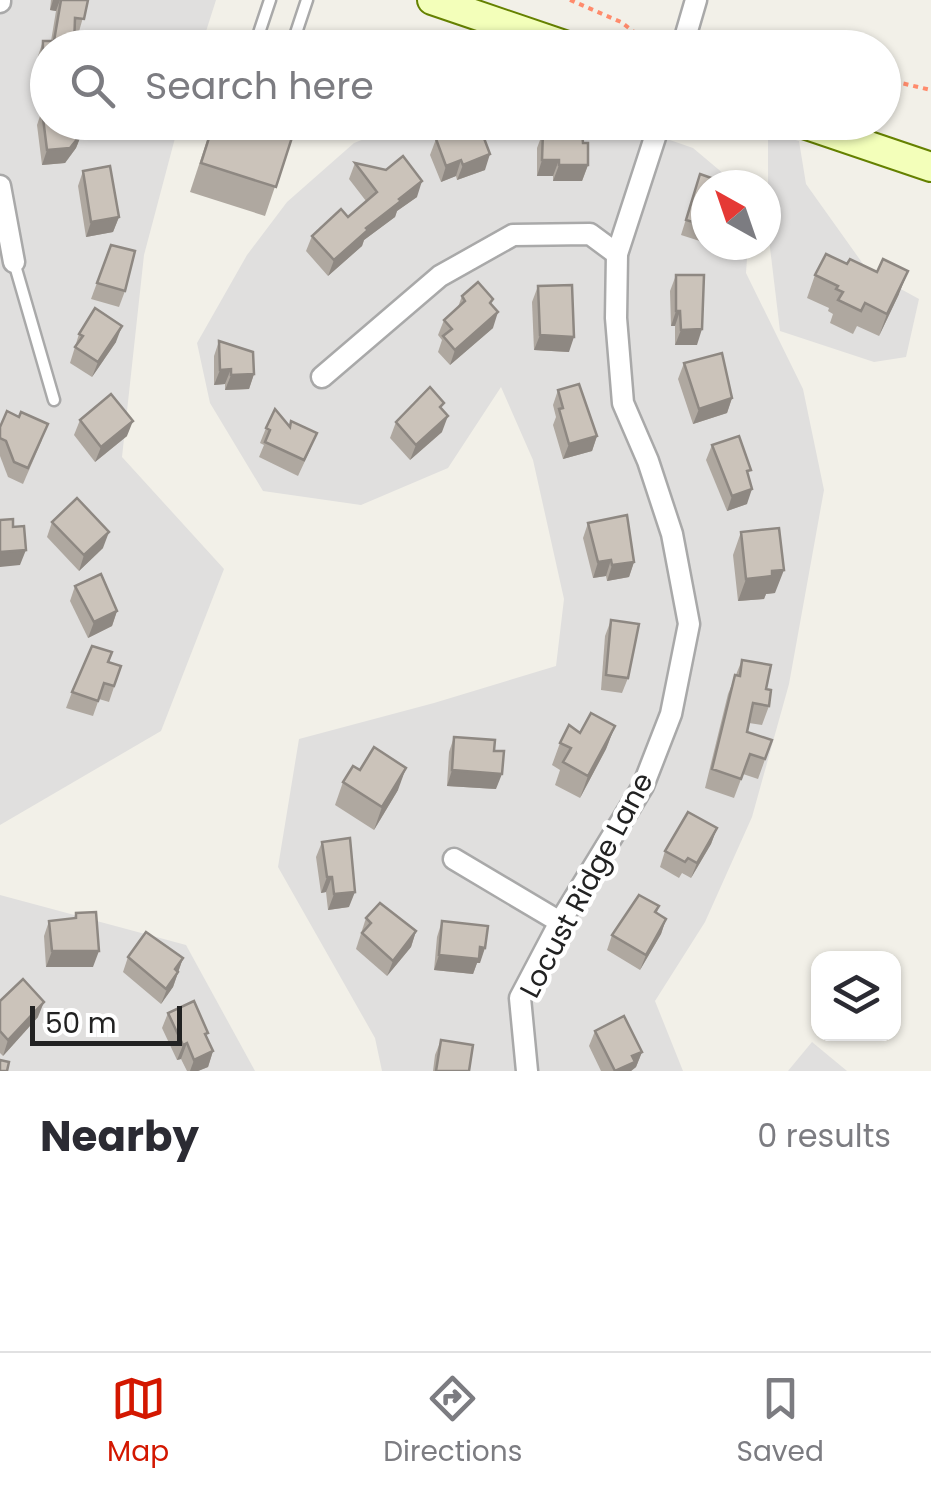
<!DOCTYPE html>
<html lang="en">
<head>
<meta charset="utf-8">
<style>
	:root { --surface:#fff; --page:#f7f7f7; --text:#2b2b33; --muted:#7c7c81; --line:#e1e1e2; --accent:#d31700 }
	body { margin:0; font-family:Poppins,sans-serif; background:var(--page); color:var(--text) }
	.controls { position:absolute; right:30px; bottom:30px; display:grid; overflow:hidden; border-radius:20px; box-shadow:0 2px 8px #0004 }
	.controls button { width:90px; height:90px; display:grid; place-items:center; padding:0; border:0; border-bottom:2px solid var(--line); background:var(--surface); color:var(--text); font:50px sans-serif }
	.compass { position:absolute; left:691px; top:170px; width:90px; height:90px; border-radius:50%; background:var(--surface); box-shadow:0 2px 8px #0004; rotate:320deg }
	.scale { position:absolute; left:30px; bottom:25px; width:152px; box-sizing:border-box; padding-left:10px; border:5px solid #222; border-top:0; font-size:28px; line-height:35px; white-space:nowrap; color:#222; -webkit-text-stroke:8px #fff; paint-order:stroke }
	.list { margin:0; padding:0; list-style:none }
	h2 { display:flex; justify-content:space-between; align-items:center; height:130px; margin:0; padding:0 40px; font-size:42px }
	h2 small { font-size:32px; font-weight:400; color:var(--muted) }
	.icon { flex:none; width:55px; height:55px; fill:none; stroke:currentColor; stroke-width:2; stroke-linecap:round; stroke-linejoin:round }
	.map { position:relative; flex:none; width:931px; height:1071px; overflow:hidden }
	.search { position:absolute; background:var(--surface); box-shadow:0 2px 8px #0004; left:30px; right:30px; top:30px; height:110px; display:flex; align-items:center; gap:25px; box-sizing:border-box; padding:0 35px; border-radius:55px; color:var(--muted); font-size:38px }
	.sheet { height:280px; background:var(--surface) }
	nav { display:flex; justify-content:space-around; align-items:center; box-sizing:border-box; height:140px; border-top:2px solid var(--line); background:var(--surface); font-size:28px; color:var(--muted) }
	nav a { display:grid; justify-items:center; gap:5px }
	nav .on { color:var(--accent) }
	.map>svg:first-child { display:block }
</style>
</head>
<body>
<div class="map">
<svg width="931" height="1071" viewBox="0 0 931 1071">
	<rect width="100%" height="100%" fill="#f2f0e8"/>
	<!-- residential -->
	<g fill="#e0dfde">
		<path d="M0 0H216L201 47 48 48V122L179 123 144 255 122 457 224 569 161 731 0 825Z"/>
		<path d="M404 123H621L693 148 737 185H706V245H748L746 273 803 389 824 490 789 684 752 817 705 922 655 1001 683 1071H382L375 1038 278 867 299 739 434 703 556 666 564 599 533 460 501 387 448 468 361 505 263 491 210 403 197 343 247 255 287 202 354 143Z"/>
		<path d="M768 132 799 141 806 184 868 271 919 299 906 357 874 362 780 331 768 231Z"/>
		<path d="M0 895 186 945 255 1071H0Z"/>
		<path d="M812 1042 847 1071H788Z"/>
	</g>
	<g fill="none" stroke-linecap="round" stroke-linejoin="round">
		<defs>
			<g id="service">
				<path d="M254 48 270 0"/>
				<path d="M291 48 307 0"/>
				<path d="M14 262 54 400"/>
			</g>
			<g id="minor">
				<path d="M0 2V0"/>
				<path d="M682 48 696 0"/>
				<path d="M0 186 14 262"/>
				<path d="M322 377 440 276 513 235 590 234 617 254"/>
				<path d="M454 859 560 922"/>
				<path d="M527 1071 520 998 560 922 643 786 671 714 689 624 672 534 648 461 623 403 616 318 617 254 660 122"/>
			</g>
			<g id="secondary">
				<path d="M432 0 573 48"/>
				<path d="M798 122 931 167"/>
			</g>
		</defs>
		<!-- service casing -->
		<use href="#service" stroke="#a9a9a9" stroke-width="15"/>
		<!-- minor casing -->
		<use href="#minor" stroke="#a9a9a9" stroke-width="25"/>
		<!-- secondary casing -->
		<use href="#secondary" stroke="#658100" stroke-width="32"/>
		<!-- path -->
		<g stroke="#ff8b6c" stroke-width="4" stroke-dasharray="5 5" stroke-linecap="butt">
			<path d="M570 0 621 22 655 48"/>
			<path d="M884 79 931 90"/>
		</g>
		<!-- service -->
		<use href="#service" stroke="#fff" stroke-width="10"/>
		<!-- minor -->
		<use href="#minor" stroke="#fff" stroke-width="20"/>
		<!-- secondary -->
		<use href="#secondary" stroke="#f3ffba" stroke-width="28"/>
	</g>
	<!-- wall -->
	<g fill="#afa8a0">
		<path d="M51 0H88L78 35 74 34 48 94H36L38 56 43 41H51L56 11 50 10Z"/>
		<path d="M42 110 82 133 76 148 65 163 42 165 37 125Z"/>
		<path d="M213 122H297L265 216 190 192Z"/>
		<path d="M543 132 583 143 588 165 582 181H553V176H537V148Z"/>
		<path d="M436 139 485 170 457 180 456 176 441 182 430 155Z"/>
		<path d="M355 163 417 197 397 211 395 217 364 240 362 246 328 276 306 251 312 236 348 217 366 201 349 179Z"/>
		<path d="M83 171 119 217 113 232 86 237 78 186Z"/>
		<path d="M700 174 706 185V243L681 235Z"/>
		<path d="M111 245 125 291 119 307 91 299Z"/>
		<path d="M676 275 697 345H675V326H671L670 291Z"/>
		<path d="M815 275 899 294 879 336 857 326 853 334 830 323 833 314 828 311 829 308 807 298Z"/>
		<path d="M538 286 569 352 534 350 532 302Z"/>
		<path d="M462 296 491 304 493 328 450 365 438 352 442 340 438 335 444 320 458 307Z"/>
		<path d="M79 334 116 342 92 377 70 363Z"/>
		<path d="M219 341 254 374 249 389 225 390V384L214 385V356Z"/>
		<path d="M684 363 732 398 727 413 693 424 678 379Z"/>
		<path d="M558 390 597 436 592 451 563 459 553 425 556 417 553 405Z"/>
		<path d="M442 409V432L410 460 390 438 396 422Z"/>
		<path d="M80 420 127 436 95 462 74 435Z"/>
		<path d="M0 427 42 440 23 484 8 477 0 456Z"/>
		<path d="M290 427 311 448 298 476 259 457 264 445 260 443 266 428Z"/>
		<path d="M712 445 748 477 747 504 727 511 706 460Z"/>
		<path d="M52 522 103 548 79 571 47 537Z"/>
		<path d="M588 523 634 562 629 577 607 581 606 576 593 578 583 538Z"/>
		<path d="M741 532 775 593 766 594 764 599 738 601 733 555Z"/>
		<path d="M75 586 117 611 112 626 88 638 70 601Z"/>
		<path d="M611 620 628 678 622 693 601 690 605 636Z"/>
		<path d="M742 660 766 689 769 706 762 725 749 723 747 732 772 740 758 779 743 774 734 798 705 788 728 694Z"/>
		<path d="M108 662 121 666 109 702 99 699 93 716 66 708 72 692Z"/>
		<path d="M615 726 606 749 580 798 555 785 560 770 552 765 560 743 580 733Z"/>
		<path d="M454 737 496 789 447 786 449 752Z"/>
		<path d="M343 782 398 790 374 830 335 805Z"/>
		<path d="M717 828 711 844 691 878 682 873 679 878 660 867 665 851Z"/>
		<path d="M322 842 349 907 328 910 326 892 321 893 316 857Z"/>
		<path d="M659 906 657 912 666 919 661 934 640 970 607 950 612 935Z"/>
		<path d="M76 913 93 967H46L44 936 49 921 74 918Z"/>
		<path d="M366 918 416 931 411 947 387 976 356 949Z"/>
		<path d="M442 921 480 963H477L473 974 434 970 437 937Z"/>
		<path d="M128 957 183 958 173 987 161 1004 123 972Z"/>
		<path d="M0 1001 38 1017 3 1056 0 1053Z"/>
		<path d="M168 1013 207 1037 213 1051 208 1067 198 1071H187L181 1059 177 1060 162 1028Z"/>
		<path d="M595 1031 642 1052 636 1067 631 1071H601L589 1046Z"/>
		<path d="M441 1040 469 1071H433L435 1055Z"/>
	</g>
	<!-- shaded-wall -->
	<g fill="#8e8882">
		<path d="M53 0H60L56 11 50 10Z"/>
		<path d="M42 78H48V94H36Z"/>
		<path d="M82 133 76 148 65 163 42 165 47 150Z"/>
		<path d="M490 154 485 170 457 180 463 165Z"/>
		<path d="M461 160 456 176 441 182 446 166Z"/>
		<path d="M542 160H559L553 176H537Z"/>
		<path d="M559 165H588L582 181H553Z"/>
		<path d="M422 181 417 197 397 211 395 217 364 240 362 246 328 276 334 260 366 228 399 199Z"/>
		<path d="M119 217 113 232 86 237 91 222Z"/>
		<path d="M908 271 899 294 879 336 887 314Z"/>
		<path d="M676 311H680L675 326H671Z"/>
		<path d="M498 312 493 328 450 365 455 350Z"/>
		<path d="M122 326 116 342 92 377 98 362Z"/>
		<path d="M702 329 697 345H675L681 330Z"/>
		<path d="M540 335 574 337 569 352 534 350Z"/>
		<path d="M231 369 225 384 214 385 220 370Z"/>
		<path d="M254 374 249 389 225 390 231 375Z"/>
		<path d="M732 398 727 413 693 424 699 409Z"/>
		<path d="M448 416 442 432 410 460 416 445Z"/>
		<path d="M133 421 127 436 95 462 101 447Z"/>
		<path d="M597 436 592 451 563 459 569 444Z"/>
		<path d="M752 489 747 504 727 511 732 496Z"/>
		<path d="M109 532 103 548 79 571 84 555Z"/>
		<path d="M26 550 20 565 0 567V552Z"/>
		<path d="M611 560 606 576 593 578 598 562Z"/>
		<path d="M634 562 629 577 607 581 612 565Z"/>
		<path d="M784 570 775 593 766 594 764 599 738 601 746 579 772 571Z"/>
		<path d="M117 611 112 626 88 638 94 622Z"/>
		<path d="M615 726 606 749 580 798 588 776Z"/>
		<path d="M406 768 398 790 374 830 382 807Z"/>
		<path d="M452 770 502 774 496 789 447 786Z"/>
		<path d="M717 828 711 844 691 878 697 863Z"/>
		<path d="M327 877H332L326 892 321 893Z"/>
		<path d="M355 892 349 907 328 910 334 894Z"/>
		<path d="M666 919 661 934 640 970 646 955Z"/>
		<path d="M416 931 411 947 387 976 393 961Z"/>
		<path d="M480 947 485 948 480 963H477L473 974 434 970 439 955Z"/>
		<path d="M52 951H99L93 967H46Z"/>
		<path d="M183 958 173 987 161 1004 175 969Z"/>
		<path d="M44 1002 38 1017 3 1056 8 1040Z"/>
		<path d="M187 1043 181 1059 177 1060 183 1045Z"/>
		<path d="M213 1051 208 1067 198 1071H190L194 1060Z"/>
		<path d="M642 1052 636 1067 631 1071H617L632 1056Z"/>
	</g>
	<!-- building -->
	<g fill="#cbc3ba" stroke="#8e8882" stroke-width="2.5">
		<path d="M61 0H88L84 19 75 18 74 48H48V78H42L43 41H54Z"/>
		<path d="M42 110H48V122H73V128L82 133 70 148 47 150Z"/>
		<path d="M214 122H297L276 187 201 163Z"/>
		<path d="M474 126 477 135 482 133 490 154 463 165 461 160 446 166 436 139Z"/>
		<path d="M543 132 582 133 583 143H588V165H559V160H542Z"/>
		<path d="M403 156 422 181 399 199 401 201 366 228 368 230 334 260 312 236 341 209 348 217 377 192 355 163 386 170Z"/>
		<path d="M110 166 119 217 91 222 83 171Z"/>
		<path d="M700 174 731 185H706V226L686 220Z"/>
		<path d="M111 245 135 251 125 291 97 283Z"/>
		<path d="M826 254 847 264 850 259 877 272 883 259 908 271 887 314 865 303 861 311 838 300 843 292 836 289 838 286 815 275Z"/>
		<path d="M676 275H704L702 329 681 330 680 311H676Z"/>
		<path d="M478 282 493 299 490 303 498 312 455 350 443 336 452 329 444 320 465 301 462 296Z"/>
		<path d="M572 285 574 337 540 335 538 286Z"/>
		<path d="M95 308 122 326 98 362 75 347 83 336 79 334Z"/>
		<path d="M219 341 253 352 254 374 231 375V369L220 370Z"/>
		<path d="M722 353 732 398 699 409 684 363Z"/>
		<path d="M579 384 597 436 569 444 559 409 563 408 558 390Z"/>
		<path d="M430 387 444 403 440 407 448 416 416 445 396 422Z"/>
		<path d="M111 394 133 421 101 447 80 420Z"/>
		<path d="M275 409 290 427 291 421 317 433 304 460 265 442 270 430 266 428Z"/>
		<path d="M7 411 19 417 21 412 48 424 28 468 14 462 6 441 0 438V427Z"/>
		<path d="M739 436 751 470 747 471 752 489 732 496 712 445Z"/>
		<path d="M77 498 109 532 84 555 52 522Z"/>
		<path d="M627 515 634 562 612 565 611 560 598 562 588 523Z"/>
		<path d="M13 519V527L24 526 26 550 0 552V520Z"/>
		<path d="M779 528 784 570 772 571V576L746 579 741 532Z"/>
		<path d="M101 574 117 611 94 622 75 586Z"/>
		<path d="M611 620 639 624 628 678 606 675Z"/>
		<path d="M92 646 112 652 108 662 121 666 114 686 104 683 98 701 72 692Z"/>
		<path d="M742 660 771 665 766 689 771 690 769 706 753 703 747 732 772 740 765 759 750 754 741 779 712 769 735 675 740 676Z"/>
		<path d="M591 713 615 726 588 776 563 762 571 748 560 743 569 725 580 733Z"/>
		<path d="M454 737 495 740 494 751H504L502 774 452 770Z"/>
		<path d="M374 747 406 768 382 807 343 782 353 766 360 770Z"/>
		<path d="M688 812 717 828 697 863 688 858 685 862 665 851Z"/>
		<path d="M350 838 355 892 334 894 332 877H327L322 842Z"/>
		<path d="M639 895 659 906 655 912 666 919 646 955 612 935Z"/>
		<path d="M380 903 416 931 393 961 362 933 371 923 366 918Z"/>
		<path d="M96 912 99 951H52L49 921 76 918V913Z"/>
		<path d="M442 921 488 926 485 948 480 947 479 959 439 955Z"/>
		<path d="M146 932 183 958 175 969 178 972 166 989 128 957Z"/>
		<path d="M23 979 44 1002 8 1040 0 1031V1001Z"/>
		<path d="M194 1001 208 1033 205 1034 213 1051 194 1060 187 1043 183 1045 168 1013Z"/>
		<path d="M624 1016 642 1052 632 1056 635 1062 615 1071 595 1031Z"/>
		<path d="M441 1040 473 1045 469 1071H436Z"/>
		<path d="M0 1060 9 1062 7 1071H0Z"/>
	</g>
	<g text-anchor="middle" stroke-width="9" stroke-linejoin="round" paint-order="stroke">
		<!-- street labels -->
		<g font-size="28" fill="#222" stroke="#fff">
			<text transform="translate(586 885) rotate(-62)" y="10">Locust Ridge Lane</text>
		</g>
	</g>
</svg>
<div class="controls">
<button><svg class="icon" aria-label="layers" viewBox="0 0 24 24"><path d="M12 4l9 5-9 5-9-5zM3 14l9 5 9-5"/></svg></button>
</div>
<svg class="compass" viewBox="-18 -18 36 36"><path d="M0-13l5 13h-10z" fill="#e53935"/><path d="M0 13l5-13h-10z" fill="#7c7c81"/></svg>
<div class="scale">50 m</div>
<div class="search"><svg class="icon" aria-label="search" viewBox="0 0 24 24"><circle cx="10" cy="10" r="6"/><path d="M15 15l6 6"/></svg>Search here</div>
</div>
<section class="sheet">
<h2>Nearby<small>0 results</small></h2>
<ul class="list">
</ul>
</section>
<nav>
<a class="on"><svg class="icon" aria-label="map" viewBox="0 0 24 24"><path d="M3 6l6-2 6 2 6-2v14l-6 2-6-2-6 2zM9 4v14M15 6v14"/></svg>Map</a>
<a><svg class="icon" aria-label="directions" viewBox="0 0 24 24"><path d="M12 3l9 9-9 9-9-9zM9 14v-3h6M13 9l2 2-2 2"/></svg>Directions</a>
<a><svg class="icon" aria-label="saved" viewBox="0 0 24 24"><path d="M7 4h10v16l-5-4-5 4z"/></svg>Saved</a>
</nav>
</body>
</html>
